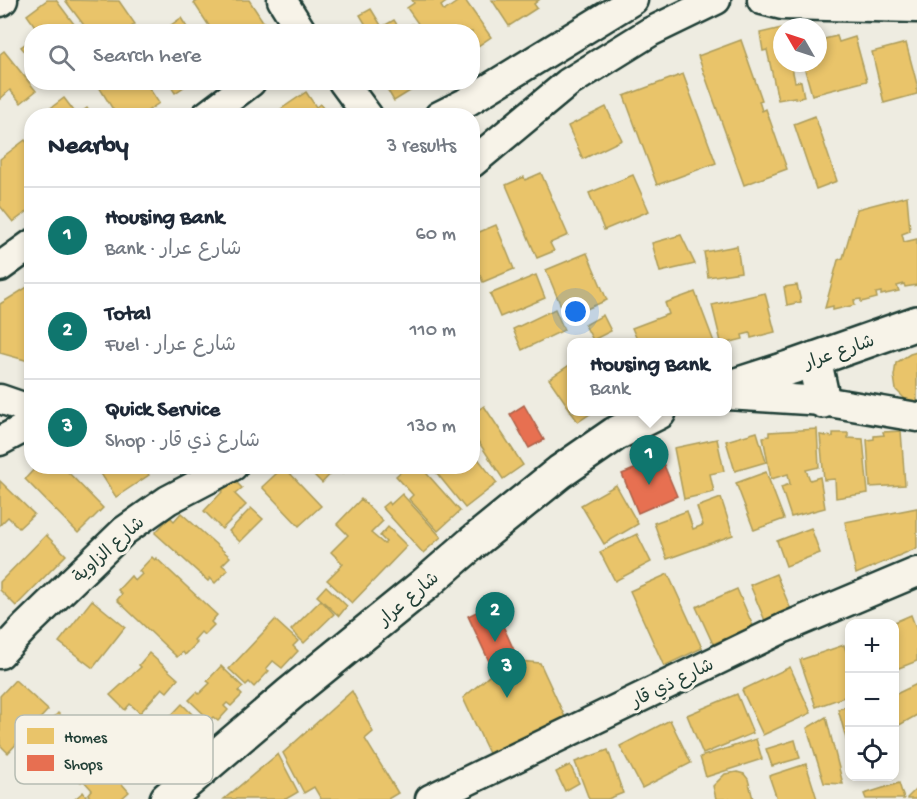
<!DOCTYPE html>
<html lang="en">
<head>
<meta charset="utf-8">
<style>
	:root { --surface:#fff; --page:#f2f2f3; --text:#1f2937; --muted:#747a83; --line:#e0e1e3; --accent:#0f766e }
	body { margin:0; font-family:"Gochi Hand","Playpen Sans Arabic",sans-serif; background:var(--page); color:var(--text) }
	.controls { position:absolute; right:18px; bottom:18px; display:grid; overflow:hidden; border-radius:12px; box-shadow:0 3px 9px #0003 }
	.controls button { width:54px; height:54px; display:grid; place-items:center; padding:0; border:0; border-bottom:2px solid var(--line); background:var(--surface); color:var(--text); font:30px sans-serif }
	.compass { position:absolute; left:773px; top:18px; width:54px; height:54px; border-radius:50%; background:var(--surface); box-shadow:0 3px 9px #0003; rotate:309deg }
	.you { position:absolute; left:576px; top:312px; width:21px; height:21px; margin:-15px; border:4px solid #fff; border-radius:50%; background:#1a73e8; box-shadow:0 0 0 9px #1a73e833 }
	.badge { display:grid; place-items:center; width:39px; height:39px; border-radius:50%; background:var(--accent); color:#fff; font-size:20px; font-weight:700 }
	.pin { position:absolute; translate:-50% -50px; filter:drop-shadow(0 2px 3px #0008) }
	.pin::after { content:''; position:absolute; top:32px; width:21px; height:18px; background:inherit; clip-path:polygon(0 0,100% 0,50% 100%) }
	.popup { position:absolute; left:567px; top:338px; width:165px; height:78px; box-sizing:border-box; display:grid; place-content:center; border-radius:12px; background:var(--surface); filter:drop-shadow(0 2px 4px #0005); font-size:20px; white-space:nowrap; color:var(--muted) }
	.popup b { font-size:22px; color:var(--text) }
	.popup::after { content:''; position:absolute; left:50%; top:100%; margin-left:-12px; border:12px solid transparent; border-top-color:var(--surface) }
	.list { margin:0; padding:0; list-style:none }
	h2 { display:flex; justify-content:space-between; align-items:center; height:78px; margin:0; padding:0 24px; font-size:26px }
	h2 small { font-size:20px; font-weight:400; color:var(--muted) }
	.list li { display:grid; grid-template-columns:39px 1fr auto; gap:18px; align-items:center; box-sizing:border-box; height:96px; padding:0 24px; border-top:2px solid var(--line) }
	.list b { display:block; font-size:22px; white-space:nowrap }
	.list p { margin:0; font-size:20px; white-space:nowrap; color:var(--muted) }
	.list em { font-size:20px; font-style:normal; color:var(--muted) }
	.icon { flex:none; width:33px; height:33px; fill:none; stroke:currentColor; stroke-width:2; stroke-linecap:round; stroke-linejoin:round }
	.map { position:relative; flex:none; width:917px; height:799px; overflow:hidden }
	.search { position:absolute; background:var(--surface); box-shadow:0 3px 9px #0003; left:24px; top:24px; width:456px; height:66px; display:flex; align-items:center; gap:15px; box-sizing:border-box; padding:0 21px; border-radius:24px; color:var(--muted); font-size:22px }
	.panel { position:absolute; background:var(--surface); box-shadow:0 3px 9px #0003; left:24px; top:108px; width:456px; height:366px; border-radius:24px }
	.map>svg:first-child { display:block }
</style>
</head>
<body>
<div class="map">
<svg width="917" height="799" viewBox="0 0 917 799">
	<rect width="100%" height="100%" fill="#eeece1"/>
	<filter id="ink" filterUnits="userSpaceOnUse"><feTurbulence type="fractalNoise" baseFrequency=".0167" numOctaves="2"/><feDisplacementMap in="SourceGraphic" scale="12" xChannelSelector="R" yChannelSelector="G"/><feConvolveMatrix kernelMatrix="1 2 1 2 8 2 1 2 1" color-interpolation-filters="sRGB"/></filter>
	<g filter="url(#ink)">
		<!-- homes -->
		<g fill="#e9c46a" stroke="#ac9c5a" stroke-width="1.5">
			<path d="M47 0H56L80 32H39L27 15Z"/>
			<path d="M65 0 119 1 135 24 125 32H89Z"/>
			<path d="M199 0H249L270 32H213L194 3Z"/>
			<path d="M412 0H449L441 6 444 11 460 0H465L491 37 472 50V32H424L407 8 414 3Z"/>
			<path d="M492 0H539L534 4 537 8 509 26Z"/>
			<path d="M371 9 382 27 394 20 401 31 412 24 417 32H355L366 25 360 15Z"/>
			<path d="M181 18 190 32H161Z"/>
			<path d="M782 28V63H791L795 82 801 81 804 97 795 99V97L778 100 767 50 763 51 760 33Z"/>
			<path d="M837 36 839 42 855 37 867 81 812 95 803 63H818V38L820 40Z"/>
			<path d="M32 39V60L21 47Z"/>
			<path d="M741 40 762 100 759 101 762 111 766 109 787 169 744 185 698 56Z"/>
			<path d="M906 43 917 84V94L884 103 872 52Z"/>
			<path d="M4 51 36 91 21 103 10 90 0 99V54Z"/>
			<path d="M683 74 716 163 657 185 624 96Z"/>
			<path d="M96 82H145L159 103 140 116H117Z"/>
			<path d="M168 82H191L175 93Z"/>
			<path d="M383 82H423V83L394 101Z"/>
			<path d="M306 92 316 107 320 104 329 116H285L281 109Z"/>
			<path d="M64 98 77 115 87 108 92 116H40Z"/>
			<path d="M606 107 622 140 583 159 568 126Z"/>
			<path d="M815 116 837 181 816 189 794 124Z"/>
			<path d="M25 140 32 149V208L13 222 0 206V159Z"/>
			<path d="M541 173 568 235 550 243 554 251 537 258 506 185 524 177 525 180Z"/>
			<path d="M633 175 649 211 604 230 589 193Z"/>
			<path d="M907 196 910 231 902 234 904 242 917 239V285L905 287 904 284 897 286 899 291 881 295V292L876 293 877 298 861 302V299L854 300 855 305 833 310V306L825 308 838 260 843 258 857 209Z"/>
			<path d="M496 225 514 269 483 282 472 257V235Z"/>
			<path d="M681 235 695 264 660 272 652 243Z"/>
			<path d="M737 246 741 272 708 277 704 252Z"/>
			<path d="M587 253 607 300 566 318 546 270Z"/>
			<path d="M536 275 545 298 500 317 490 294Z"/>
			<path d="M32 284V362L0 353V304Z"/>
			<path d="M797 285 801 302 787 305 784 287Z"/>
			<path d="M695 292 714 342H638L632 328 669 314 665 303Z"/>
			<path d="M765 293 775 332 751 338 750 333 742 335 743 339 727 343 721 342 712 305Z"/>
			<path d="M555 309 564 330 522 350 513 329Z"/>
			<path d="M603 315 611 331 593 340 585 325Z"/>
			<path d="M917 352V406L907 401 896 390 894 376 896 363 910 354Z"/>
			<path d="M571 364V411L549 379Z"/>
			<path d="M484 406 523 465 503 479 472 432V414Z"/>
			<path d="M571 412H593L578 422Z"/>
			<path d="M817 429 819 467 806 470 810 480 820 477 825 508 791 517 781 487 790 484 788 474 771 479 763 437 769 436V432Z"/>
			<path d="M901 431 905 485 870 487 867 440 874 439V436L884 435 883 432Z"/>
			<path d="M757 432 766 462 735 471 726 441Z"/>
			<path d="M833 433H848V438L863 439 868 493 836 498 835 479 824 480 820 435 833 437Z"/>
			<path d="M717 439 724 471 710 474 714 492 684 499 674 448Z"/>
			<path d="M472 451 497 483 465 508 431 466H472Z"/>
			<path d="M37 466H62L103 508 78 533 25 479Z"/>
			<path d="M96 466H144L149 475 116 497Z"/>
			<path d="M278 466H283L321 506 299 526 262 487 277 473 274 470Z"/>
			<path d="M305 466H348L342 473 336 468 322 483Z"/>
			<path d="M407 466H420L460 511 438 531 409 499 413 495 396 476Z"/>
			<path d="M766 472 784 519 754 530 736 483Z"/>
			<path d="M231 477 242 488 235 494 246 505 222 529 204 511 223 491 220 489Z"/>
			<path d="M0 481 34 514 19 528 8 517 0 525Z"/>
			<path d="M616 485 638 524 604 544 581 505Z"/>
			<path d="M402 494 441 537 423 553 382 507 388 502 390 505Z"/>
			<path d="M721 498 733 535 667 559 654 523 687 511 693 529 703 525 697 507Z"/>
			<path d="M361 499 383 521 371 533 384 544 386 542 380 536 388 527 407 546 352 603 327 580 343 564 331 552 348 535 337 524Z"/>
			<path d="M251 508 263 519 240 542 229 531Z"/>
			<path d="M917 508V548L856 574 845 522Z"/>
			<path d="M181 513 230 557 222 565 228 570 215 583 210 578 208 581 155 533 170 517 174 521Z"/>
			<path d="M811 528 820 553 786 566 777 541Z"/>
			<path d="M637 534 651 562 615 581 600 552Z"/>
			<path d="M46 535 66 555 16 606 0 590V582Z"/>
			<path d="M152 557 155 560 156 558 217 615 211 622 214 625 204 635 201 632 194 640 197 643 185 655 183 652 177 657 117 600 122 594 118 590 131 576 135 581 142 574 139 571Z"/>
			<path d="M668 574 702 648 664 666 630 591Z"/>
			<path d="M776 574 792 612 766 623 750 585Z"/>
			<path d="M326 586 347 606 339 616 317 596Z"/>
			<path d="M737 589 753 626 713 644 696 607Z"/>
			<path d="M92 600 125 627 93 668 59 642Z"/>
			<path d="M321 600 334 614 304 643 291 630Z"/>
			<path d="M911 615 917 631V661L894 670V624H890Z"/>
			<path d="M275 620 298 641 293 646 298 651 282 668 273 661 266 669 269 671 254 687 249 682 246 685 229 669Z"/>
			<path d="M844 645 850 662V695L816 707 800 660Z"/>
			<path d="M149 653 178 679 167 692 162 688 140 713 130 704 125 710 110 695 141 667 139 665Z"/>
			<path d="M519 661 540 663 570 728 494 764 463 698 494 672Z"/>
			<path d="M221 666 243 687 238 691 242 695 231 706 227 703 224 706 228 710 218 721 213 717 210 720 189 700 197 692 199 694 210 683 207 681Z"/>
			<path d="M790 667 811 713 763 735 742 690Z"/>
			<path d="M15 680 48 710 8 753 0 745V696Z"/>
			<path d="M917 684V715L896 727 894 722V695Z"/>
			<path d="M352 691 373 732 365 739 398 793 388 799H321L314 787 304 793 283 753Z"/>
			<path d="M737 694 753 733 703 754 687 715Z"/>
			<path d="M182 704 203 725 199 730 201 731 191 742 188 739 183 744 185 746 168 763 166 760 162 763 143 745Z"/>
			<path d="M850 706V753L838 709Z"/>
			<path d="M58 713 78 731 63 747 66 750 47 771 43 768 37 775 17 756 24 749 22 748 42 728 43 729Z"/>
			<path d="M826 717 843 784 824 783 807 728Z"/>
			<path d="M670 720 691 763 642 788 620 746Z"/>
			<path d="M756 739 762 759 706 777 700 757Z"/>
			<path d="M795 740 800 758 772 766 766 749Z"/>
			<path d="M94 742 121 770 115 776 129 792 121 799H92L88 795 92 790 83 780 81 782 67 768Z"/>
			<path d="M608 750 623 793 608 799H589L575 762Z"/>
			<path d="M278 754 298 792 286 799H224Z"/>
			<path d="M806 764 817 799H777L769 776Z"/>
			<path d="M570 765 579 783 565 791 556 772Z"/>
			<path d="M737 772 744 774 748 779 753 799H716L713 786 725 774Z"/>
			<path d="M899 783 904 799H866L864 794Z"/>
			<path d="M917 788V799H907V798Z"/>
			<path d="M83 792 88 799H75Z"/>
		</g>
		<!-- shops -->
		<g fill="#e76f51" stroke="#ab6048" stroke-width="1.5">
			<path d="M524 405 544 440 529 448 510 414Z"/>
			<path d="M661 458 677 496 638 513 622 474Z"/>
			<path d="M493 604 519 661 494 672 468 616Z"/>
		</g>
		<g fill="none" stroke-linecap="round" stroke-linejoin="round">
			<defs>
				<g id="minor">
					<path d="M282 0 302 32"/>
					<path d="M762 0 782 5 917 8"/>
					<path d="M0 2 3 0"/>
					<path d="M343 82 368 116"/>
					<path d="M206 116 251 82"/>
					<path d="M439 116 465 103 633 0"/>
					<path d="M472 163 568 83 650 32 716 0"/>
					<path d="M0 267 32 244"/>
					<path d="M727 395 823 401 917 417"/>
					<path d="M0 399 32 410"/>
					<path d="M0 441 32 424"/>
					<path d="M0 654 26 626 124 531 168 500 233 466"/>
					<path d="M430 799 784 628 917 572"/>
				</g>
				<g id="major">
					<path d="M814 359 823 401"/>
					<path d="M727 388 795 366 917 323"/>
					<path d="M167 799 291 693 424 585 471 544 560 472 615 434 659 412"/>
				</g>
			</defs>
			<!-- minor casing -->
			<use href="#minor" stroke="#1f3d34" stroke-width="33"/>
			<!-- major casing -->
			<use href="#major" stroke="#1f3d34" stroke-width="38"/>
			<!-- minor -->
			<use href="#minor" stroke="#f7f3e8" stroke-width="28"/>
			<!-- major -->
			<use href="#major" stroke="#f7f3e8" stroke-width="33"/>
		</g>
	</g>
	<g text-anchor="middle" stroke-width="6" stroke-linejoin="round" paint-order="stroke">
		<!-- street labels -->
		<g font-size="18" fill="#1f3d34" stroke="#f7f3e8">
			<text transform="translate(839 351) rotate(-19)" y="6">شارع عرار</text>
			<text transform="translate(108 549) rotate(-42)" y="6">شارع الزاوية</text>
			<text transform="translate(408 598) rotate(-40)" y="6">شارع عرار</text>
			<text transform="translate(672 682) rotate(-26)" y="6">شارع ذي قار</text>
		</g>
	</g>
	<!-- legend -->
	<rect x="15" y="715" width="198" height="69" rx="9" fill="#f7f3e8" stroke="#b6bcb2" stroke-width="1.5"/>
	<rect x="27" y="728" width="27" height="16" fill="#e9c46a"/>
	<rect x="27" y="755" width="27" height="16" fill="#e76f51"/>
	<g font-size="16" fill="#1f3d34">
		<text x="64" y="742">Homes</text>
		<text x="64" y="769">Shops</text>
	</g>
</svg>
<div class="controls">
<button>+</button>
<button>−</button>
<button><svg class="icon" aria-label="locate" viewBox="0 0 24 24"><circle cx="12" cy="12" r="6"/><path d="M12 2v4M12 18v4M2 12h4M18 12h4"/></svg></button>
</div>
<svg class="compass" viewBox="-18 -18 36 36"><path d="M0-13l5 13h-10z" fill="#e53935"/><path d="M0 13l5-13h-10z" fill="#747a83"/></svg>
<div class="you"></div>
<div class="pin badge" style="left:649px;top:485px">1</div>
<div class="popup"><b>Housing Bank</b>Bank</div>
<div class="pin badge" style="left:495px;top:642px">2</div>
<div class="pin badge" style="left:507px;top:698px">3</div>
<div class="search"><svg class="icon" aria-label="search" viewBox="0 0 24 24"><circle cx="10" cy="10" r="6"/><path d="M15 15l6 6"/></svg>Search here</div>
<section class="panel">
<h2>Nearby<small>3 results</small></h2>
<ul class="list">
<li><span class="badge">1</span><div><b>Housing Bank</b><p>Bank · شارع عرار</p></div><em>60 m</em></li>
<li><span class="badge">2</span><div><b>Total</b><p>Fuel · شارع عرار</p></div><em>110 m</em></li>
<li><span class="badge">3</span><div><b>Quick Service</b><p>Shop · شارع ذي قار</p></div><em>130 m</em></li>
</ul>
</section>
</div>
</body>
</html>
